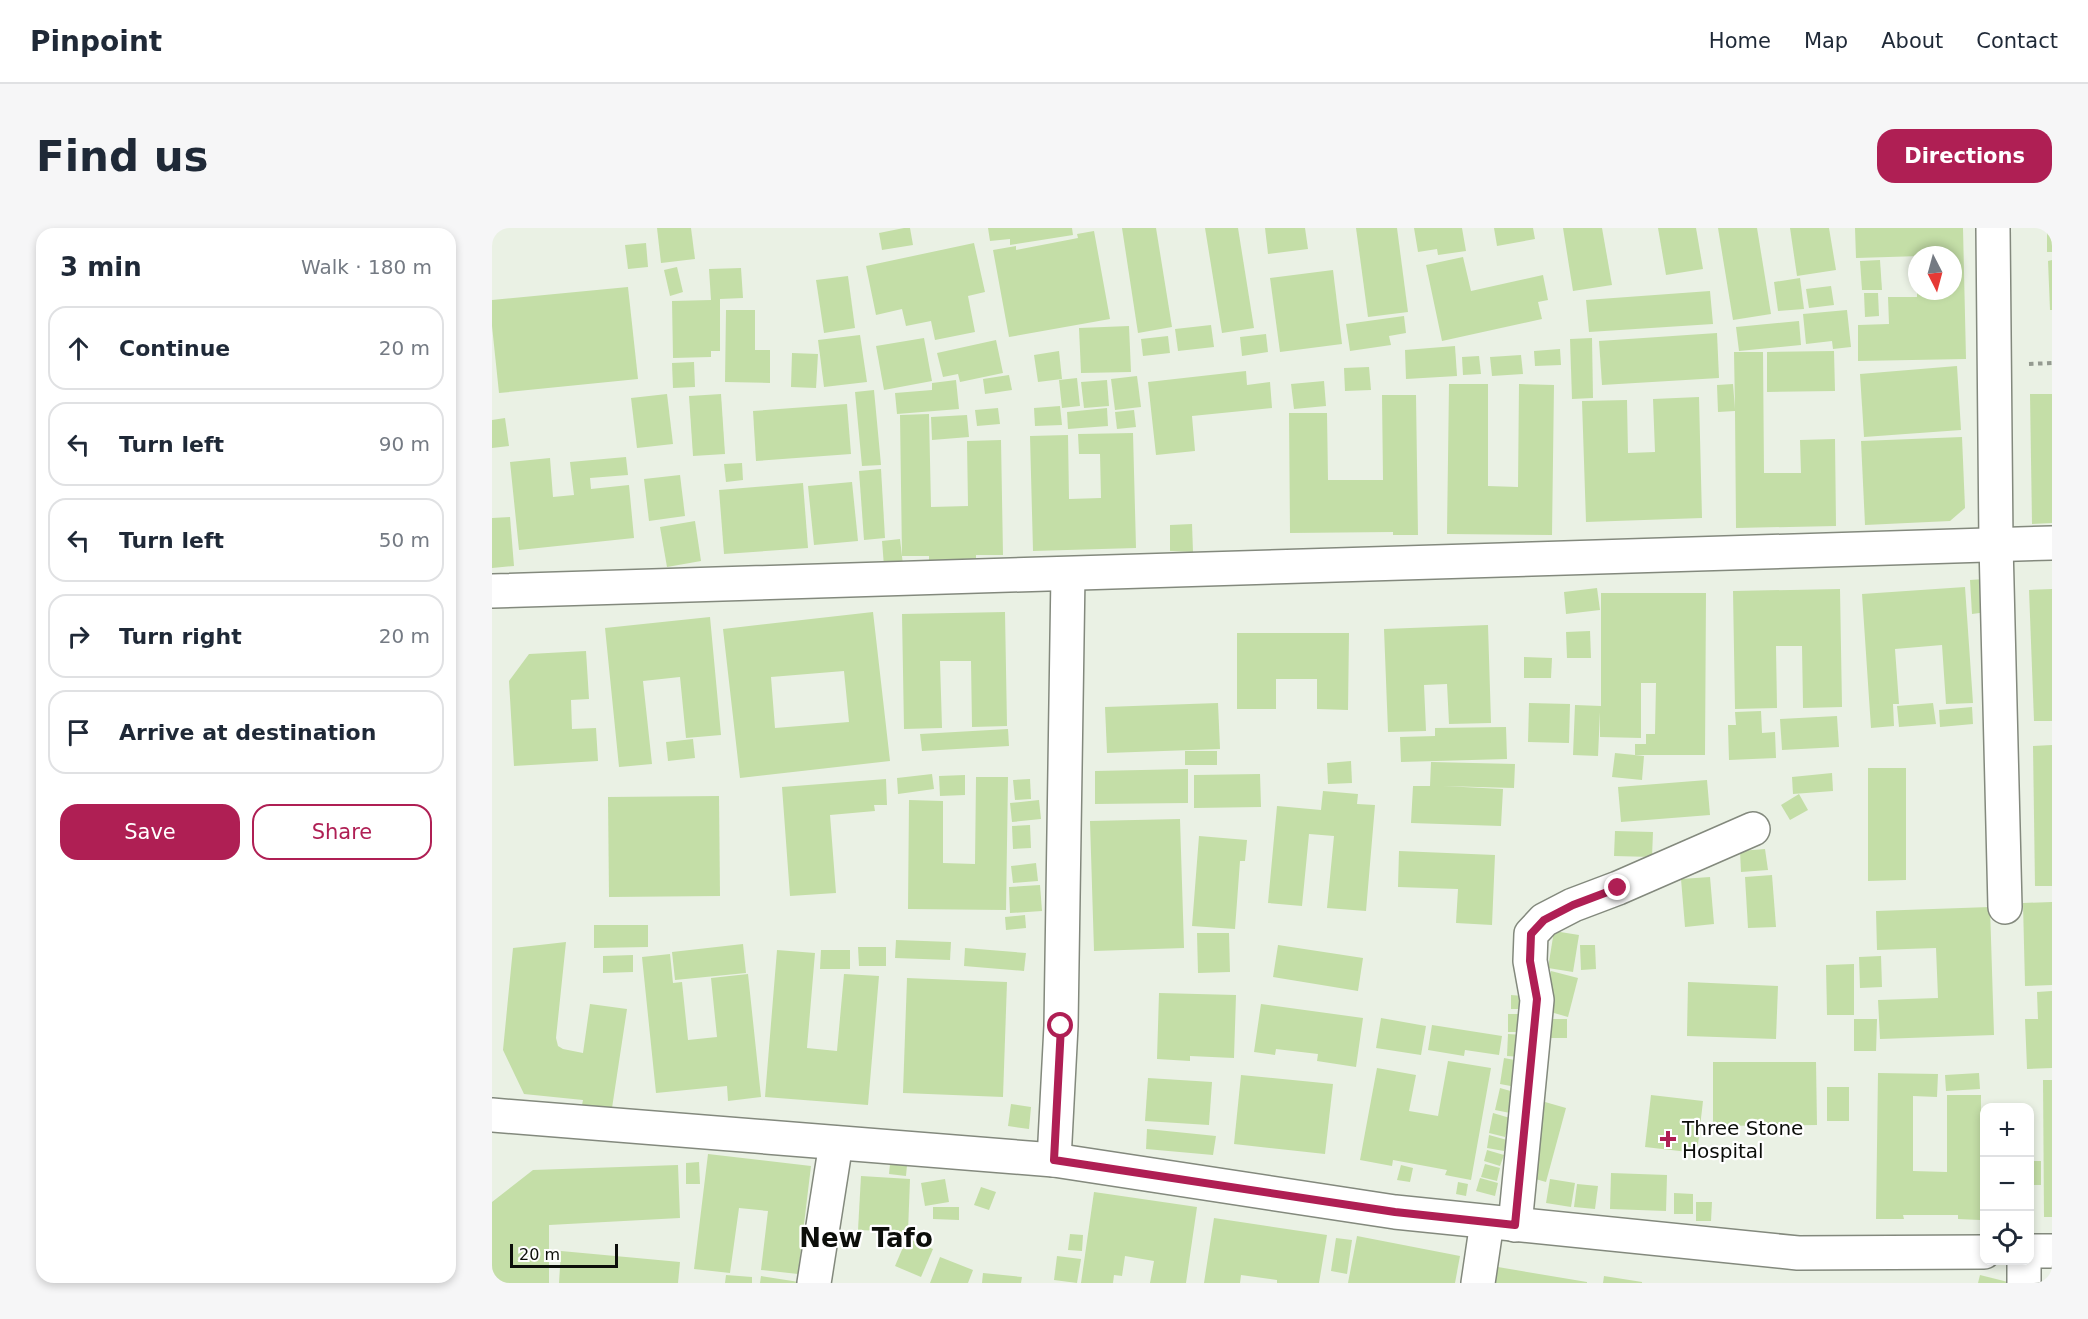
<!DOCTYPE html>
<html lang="en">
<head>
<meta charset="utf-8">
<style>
	:root { --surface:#fff; --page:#f6f6f7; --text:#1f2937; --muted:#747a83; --line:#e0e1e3; --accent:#af1f54 }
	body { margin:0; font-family:"DejaVu Sans",sans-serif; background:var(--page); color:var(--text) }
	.controls { position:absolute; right:18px; bottom:18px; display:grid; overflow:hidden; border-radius:12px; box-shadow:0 3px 9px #0003 }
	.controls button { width:54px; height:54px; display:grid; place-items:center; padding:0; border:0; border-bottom:2px solid var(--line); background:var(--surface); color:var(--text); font:30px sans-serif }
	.compass { position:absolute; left:1416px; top:18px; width:54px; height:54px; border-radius:50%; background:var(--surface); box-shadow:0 3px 9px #0003; rotate:174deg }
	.scale { position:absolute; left:18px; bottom:15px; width:108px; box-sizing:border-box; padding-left:6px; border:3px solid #0c0e0a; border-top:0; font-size:16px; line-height:21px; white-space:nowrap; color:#0c0e0a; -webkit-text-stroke:4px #fff; paint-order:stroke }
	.stop { position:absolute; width:18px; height:18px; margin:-14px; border:4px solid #af1f54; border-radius:50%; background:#fff }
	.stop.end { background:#af1f54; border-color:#fff; box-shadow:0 2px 6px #0008 }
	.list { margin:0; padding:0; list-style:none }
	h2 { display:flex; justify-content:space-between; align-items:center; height:78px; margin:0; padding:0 24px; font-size:26px }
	h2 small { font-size:20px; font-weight:400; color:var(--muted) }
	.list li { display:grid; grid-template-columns:39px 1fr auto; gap:18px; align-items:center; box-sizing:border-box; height:84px; margin:0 12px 12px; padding:0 12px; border:2px solid var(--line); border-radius:18px }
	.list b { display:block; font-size:22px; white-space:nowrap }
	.list em { font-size:20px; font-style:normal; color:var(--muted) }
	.actions { display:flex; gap:12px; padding:18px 24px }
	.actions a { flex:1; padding:14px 0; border:2px solid var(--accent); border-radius:18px; text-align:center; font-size:21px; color:var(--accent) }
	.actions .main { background:var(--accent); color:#fff }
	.icon { flex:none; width:33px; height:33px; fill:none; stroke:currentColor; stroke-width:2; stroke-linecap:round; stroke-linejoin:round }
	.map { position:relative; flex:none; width:1560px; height:1055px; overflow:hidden; border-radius:18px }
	header { display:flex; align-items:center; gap:36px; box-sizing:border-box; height:84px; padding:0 30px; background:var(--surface); border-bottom:2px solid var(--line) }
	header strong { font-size:28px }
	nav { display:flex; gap:33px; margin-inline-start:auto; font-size:21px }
	.intro { display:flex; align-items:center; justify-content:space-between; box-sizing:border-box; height:144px; padding:0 36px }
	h1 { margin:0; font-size:42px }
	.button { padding:15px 27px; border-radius:18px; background:var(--accent); color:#fff; font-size:21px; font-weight:700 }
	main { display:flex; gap:36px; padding:0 36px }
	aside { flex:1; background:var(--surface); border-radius:18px; box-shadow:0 3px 9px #0003 }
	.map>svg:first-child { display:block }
</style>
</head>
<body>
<header>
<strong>Pinpoint</strong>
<nav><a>Home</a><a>Map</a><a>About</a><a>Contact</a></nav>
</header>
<div class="intro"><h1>Find us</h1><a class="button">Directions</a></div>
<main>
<aside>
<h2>3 min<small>Walk · 180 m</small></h2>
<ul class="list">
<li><svg class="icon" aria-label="ahead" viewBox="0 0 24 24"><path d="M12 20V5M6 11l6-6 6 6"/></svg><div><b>Continue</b></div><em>20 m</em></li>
<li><svg class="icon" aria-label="left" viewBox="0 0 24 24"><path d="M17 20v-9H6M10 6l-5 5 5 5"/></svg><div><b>Turn left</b></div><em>90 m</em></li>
<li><svg class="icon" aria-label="left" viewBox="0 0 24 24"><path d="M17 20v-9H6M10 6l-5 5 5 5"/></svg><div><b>Turn left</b></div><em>50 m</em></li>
<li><svg class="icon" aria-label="right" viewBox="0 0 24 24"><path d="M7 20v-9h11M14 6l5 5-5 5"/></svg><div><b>Turn right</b></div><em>20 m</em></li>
<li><svg class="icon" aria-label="arrive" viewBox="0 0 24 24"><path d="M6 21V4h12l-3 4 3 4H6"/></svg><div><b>Arrive at destination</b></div></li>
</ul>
<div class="actions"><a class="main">Save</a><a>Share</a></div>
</aside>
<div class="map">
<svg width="1560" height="1055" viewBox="0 0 1560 1055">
	<rect width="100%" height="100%" fill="#eaf1e4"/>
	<!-- building -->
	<g fill="#c4dea7" fill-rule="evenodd">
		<path d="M165 0H199L203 31 169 35Z"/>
		<path d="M412 0H418L421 17 390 22 387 5Z"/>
		<path d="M496 0H580L581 7 518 17V11L498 13Z"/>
		<path d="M630 0H664L680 99 646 105Z"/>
		<path d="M713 0H746L762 100 730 105Z"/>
		<path d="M773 0H813L816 21 776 26Z"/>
		<path d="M864 0H905L916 84 876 89Z"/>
		<path d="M922 0H970L974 23 946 27 945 21 926 24Z"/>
		<path d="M1002 0H1041L1043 11 1005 18Z"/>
		<path d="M1071 0H1110L1120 57 1081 63Z"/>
		<path d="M1166 0H1204L1211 41 1174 47Z"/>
		<path d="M1226 0H1265L1279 86 1241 92Z"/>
		<path d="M1298 0H1337L1344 42 1305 48Z"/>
		<path d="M1363 0H1471L1474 131 1366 133V97L1397 96 1396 69H1425V63H1461V27L1364 30Z"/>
		<rect x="1555" y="0" width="5" height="24"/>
		<path d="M602 3 618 91 517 109 501 22 524 18V22L586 10 585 6Z"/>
		<path d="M154 15 156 39 136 41 133 17Z"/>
		<path d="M482 15 493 64 476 68 483 104 443 112 439 93 414 98 410 81 384 87 374 38Z"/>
		<path d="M971 29 979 63 1051 47 1056 72 1046 74 1050 91 950 113 934 37Z"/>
		<path d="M1388 32 1390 62H1370L1368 33Z"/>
		<path d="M1560 32V82H1558L1556 33Z"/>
		<path d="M185 39 191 64 178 68 172 42Z"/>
		<path d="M249 40 251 70 228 71V123H219V129L181 130 180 73 219 72 217 41Z"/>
		<path d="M841 42 850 116 788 124 778 50Z"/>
		<path d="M356 48 363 100 332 105 324 52Z"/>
		<path d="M1308 50 1312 81 1286 83 1282 54Z"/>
		<path d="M1339 58 1342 77 1317 80 1314 61Z"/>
		<path d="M136 59 146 151 7 165 0 98V72Z"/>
		<path d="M1218 63 1221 96 1097 104 1094 72Z"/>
		<path d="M1372 65H1386L1387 88 1373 89Z"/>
		<path d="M234 82H263V122H278V155L233 154Z"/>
		<path d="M1355 82 1359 119 1341 121 1340 113 1314 116 1311 86Z"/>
		<path d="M912 88 914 105 897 108 899 117 858 123 854 96Z"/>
		<path d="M1307 93 1309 117 1247 123 1244 99Z"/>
		<path d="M719 97 722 119 686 123 683 101Z"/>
		<path d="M637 98 639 144 589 145 587 100Z"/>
		<path d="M1225 105 1227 150 1110 157 1107 113Z"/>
		<path d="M774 106 776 124 750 128 748 109Z"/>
		<path d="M368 107 375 154 332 159 326 112Z"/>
		<path d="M676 108 678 125 651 128 649 111Z"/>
		<path d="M432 110 440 153 392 162 384 118Z"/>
		<path d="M1100 110 1101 170 1080 171 1078 111Z"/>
		<path d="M504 112 511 145 468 154 466 146 451 149 445 125Z"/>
		<path d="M963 118 965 148 914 151 913 122Z"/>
		<path d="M1068 121 1069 137 1043 138 1042 123Z"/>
		<path d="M567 123 570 151 546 154 542 127Z"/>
		<path d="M1342 123 1343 163 1275 164V124Z"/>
		<path d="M1242 124H1271L1272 245H1309L1308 212 1343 211 1344 298 1244 300 1243 183 1226 184 1225 157 1241 156 1243 181Z"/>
		<path d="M300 125 326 126 324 160 299 159Z"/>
		<path d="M1029 127 1031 146 1000 148 998 129Z"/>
		<path d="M987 128 989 146 971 147 970 129Z"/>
		<path d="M202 134 203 159 181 160 180 135Z"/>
		<path d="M1465 138 1469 202 1372 209 1368 146Z"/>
		<path d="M877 139 879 162 853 163 852 140Z"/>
		<path d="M754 143 755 157 778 154 780 180 700 188 703 223 664 227 656 154Z"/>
		<path d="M517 147 520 162 493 166 491 151Z"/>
		<path d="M645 148 649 179 623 182 619 151Z"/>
		<path d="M585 150 588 178 570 180 567 152Z"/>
		<path d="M464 152 467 181 405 186 403 165 440 162V155Z"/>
		<path d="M615 152 617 178 592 180 589 154Z"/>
		<path d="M832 153 834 178 802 181 799 156Z"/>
		<path d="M957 156H996V258L1026 259 1027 156 1062 157 1060 307 955 306Z"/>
		<path d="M382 162 389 237 370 238 363 164Z"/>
		<path d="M175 166 181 216 145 220 139 170Z"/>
		<path d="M229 166 233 226 201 228 197 168Z"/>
		<path d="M1538 166H1560V295L1540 296Z"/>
		<path d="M890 167H924L926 307H901V304L798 305 797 185H835L836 252H891Z"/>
		<path d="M1207 169 1210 290 1094 294 1090 173 1135 172 1136 225 1163 224 1161 171Z"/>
		<path d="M355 176 359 226 264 233 261 183Z"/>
		<path d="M568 178 570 197 543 198 542 180Z"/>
		<path d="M506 180 508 196 485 198 483 182Z"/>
		<path d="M615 180 616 198 576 201 575 184Z"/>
		<path d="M642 182 644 199 625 201 623 184Z"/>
		<path d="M437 186 439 279 476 278 475 213 509 212 511 327H484V332L437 333V328H410L408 187Z"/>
		<path d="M475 187 477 209 440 212 439 189Z"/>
		<path d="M13 190 17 218 0 220V192Z"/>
		<path d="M641 205 644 320 541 323 538 208 576 207 577 271 609 270 608 226H587L586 206Z"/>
		<path d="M1470 209 1473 280 1458 293 1373 297 1369 213Z"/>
		<path d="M134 229 136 247 98 250 99 261 137 257 142 310 27 322 18 234 58 230 61 269 82 267 78 234Z"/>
		<path d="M250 235 251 252 234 254 232 236Z"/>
		<path d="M389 241 393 310 372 312 367 243Z"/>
		<path d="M188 247 193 288 157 293 152 251Z"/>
		<path d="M360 254 366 313 322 317 316 258Z"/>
		<path d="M311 255 316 320 232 326 227 262Z"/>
		<path d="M18 289 22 338 0 340V290Z"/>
		<path d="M203 293 209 333 175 339 168 299Z"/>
		<path d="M700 296 701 324 678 323V297Z"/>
		<path d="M408 311 411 337 392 338 390 313Z"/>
		<path d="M1492 351 1495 384 1480 386 1478 352Z"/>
		<path d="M1473 359 1481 475 1454 476 1450 417 1403 421 1407 476H1401L1402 498 1379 500 1370 366Z"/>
		<path d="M1105 360 1108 382 1074 386 1072 364Z"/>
		<path d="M1348 361 1350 479 1311 480 1310 418H1284L1285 480 1243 481 1241 363Z"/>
		<path d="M1560 361V493H1542L1537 362Z"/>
		<path d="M1109 365H1214L1213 527H1143V516H1154V506H1163L1164 455H1149V510L1108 509V484L1106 528 1081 527 1083 477 1109 478Z"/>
		<path d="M381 384 398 533 248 550 231 401ZM352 443 357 494 283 500 279 449Z"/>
		<path d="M513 384 515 498 480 499 479 433H448L450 500 412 501 410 386Z"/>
		<path d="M218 389 229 507 194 510 188 449 151 453 160 536 127 539 113 400Z"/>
		<path d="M996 397 999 495 957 496 955 456 932 457 934 503 896 504 892 401Z"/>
		<path d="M1098 403 1099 430H1075L1074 404Z"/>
		<path d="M745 405H857L856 482 825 481V451H784V481H745Z"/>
		<path d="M94 423 97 471 79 472 80 501 104 500 106 533 22 538 17 453 37 426Z"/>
		<path d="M1032 429 1060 430 1059 450H1032Z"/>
		<path d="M726 475 728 521 615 525 613 479Z"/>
		<path d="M1037 475 1078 476 1077 515 1036 514Z"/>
		<path d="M1441 475 1444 496 1407 499 1405 478Z"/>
		<path d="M1480 479 1481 496 1448 499 1447 482Z"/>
		<path d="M1269 483 1270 505 1283 504 1284 530 1237 532 1236 497H1244L1243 484Z"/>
		<path d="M1345 488 1347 519 1290 522 1288 491Z"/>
		<path d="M1014 499 1015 531 909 534 908 509 943 508V500Z"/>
		<path d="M516 501 517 518 430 523 428 506Z"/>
		<path d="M201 511 203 530 176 533 174 514Z"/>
		<path d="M1560 517V658H1543L1541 518Z"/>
		<rect x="693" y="523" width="32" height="14"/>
		<path d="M1123 525 1152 528 1150 552 1120 549Z"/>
		<path d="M859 533 860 555 836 556 835 535Z"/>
		<path d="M939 534 1023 536 1022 560 951 558 1011 561 1009 598 919 595 921 558H938Z"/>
		<path d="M1376 540H1414V652L1376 653Z"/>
		<path d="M696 541V575L603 576V543Z"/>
		<path d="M1340 545 1341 563 1301 566 1300 549Z"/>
		<path d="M440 546 442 561 406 566 405 550Z"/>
		<path d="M768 546 769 579 702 580V547Z"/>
		<path d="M473 547V567L448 568 447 548Z"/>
		<path d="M484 549H516L514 682 416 681 417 572 451 573V635L483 636Z"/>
		<path d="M394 551 395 577H382L383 583 338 587 344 665 298 668 290 559Z"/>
		<path d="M538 551 539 571 523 572 521 552Z"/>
		<path d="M1215 552 1218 587 1129 594 1126 559Z"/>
		<path d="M831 563 866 566 865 576 883 577 874 683 835 680 842 608 817 606 810 678 776 675 785 578 829 582Z"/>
		<path d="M1307 566 1316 582 1298 592 1289 577Z"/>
		<path d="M227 568 228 668 117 669 116 569Z"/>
		<path d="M547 572 549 591 520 594 518 575Z"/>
		<path d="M688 591 692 720 602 723 598 593Z"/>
		<path d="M538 597 539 620 521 621 520 598Z"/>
		<path d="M1123 603 1161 604 1160 629 1122 628Z"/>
		<path d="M707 608 755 612 753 633H748L743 701 700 698Z"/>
		<path d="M1273 621 1276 642 1249 644 1248 623Z"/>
		<path d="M907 623 1003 627 1000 697 964 695 966 661 906 659Z"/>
		<path d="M544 635 546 653 521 655 519 638Z"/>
		<path d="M1280 647 1284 699 1256 700 1253 649Z"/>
		<path d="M1218 649 1222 696 1193 699 1189 651Z"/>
		<path d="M548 657 550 683 518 685 517 659Z"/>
		<path d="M1560 674V757L1533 758 1531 675Z"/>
		<path d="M1498 679 1502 807 1388 811 1386 772 1446 770 1444 720 1385 722 1384 683Z"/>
		<path d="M533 687 534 700 514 702 513 689Z"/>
		<path d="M102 697H156V719L102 720Z"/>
		<path d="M1062 703 1087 707 1081 744 1056 740Z"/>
		<path d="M705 705H737L738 744 706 745Z"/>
		<path d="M404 712 459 714 458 732 403 730Z"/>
		<path d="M74 714 64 810 66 818 71 821 91 825 98 776 135 781 120 880 90 877 91 872 32 866 11 822 21 720Z"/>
		<path d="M251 716 254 745 183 752 180 724Z"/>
		<path d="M786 717 871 730 866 763 781 749Z"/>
		<path d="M1088 717H1103L1104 741 1089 742Z"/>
		<path d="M366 719H394V738H367Z"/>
		<path d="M473 720 534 725 532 743 472 738Z"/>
		<path d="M285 722 323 725 315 820 345 823 352 746 387 748 376 877 273 869Z"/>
		<path d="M329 722H358V741H328Z"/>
		<path d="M178 726 181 755 190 754 196 812 225 809 219 750 256 746 269 869 236 873 235 858 164 865 150 729Z"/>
		<path d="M141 727V744L111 745V728Z"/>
		<path d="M1389 728 1390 759 1368 760 1367 729Z"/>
		<path d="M1362 736V787H1335L1334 737Z"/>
		<path d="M1059 743 1086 750 1076 789 1048 781Z"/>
		<path d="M415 750 515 754 511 869 411 865Z"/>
		<path d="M1196 754 1286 758 1284 811 1195 808Z"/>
		<path d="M1560 763V840L1535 841 1533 791H1546L1545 764Z"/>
		<path d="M667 765 744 767 742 830 698 828V833L665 831Z"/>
		<path d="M1019 767 1031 768V781H1019Z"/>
		<path d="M769 776 871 790 864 839 825 833 826 826 784 821 783 827 762 824Z"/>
		<path d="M1016 786H1032L1031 804H1016Z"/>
		<path d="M889 790 934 798 929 827 884 820Z"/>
		<path d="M1047 791H1075V810H1046Z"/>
		<path d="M1362 791H1385L1384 823H1362Z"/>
		<path d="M940 797 1010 808 1007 827 973 822 972 828 936 822Z"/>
		<path d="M1016 806 1031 807 1030 829 1015 828Z"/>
		<path d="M1012 830 1028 833 1024 859 1008 856Z"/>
		<path d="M956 833 999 840 979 952 953 947 955 942 901 932 900 938 868 932 885 840 924 847 917 883 946 888Z"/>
		<path d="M1221 834H1324L1325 897 1221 898Z"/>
		<path d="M1386 845 1446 846 1445 869 1421 868V943L1455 944V867H1489L1488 992 1466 991V987H1411L1412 991H1384Z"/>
		<path d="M1487 845 1488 861 1454 863 1453 847Z"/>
		<path d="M749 847 841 856 833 926 742 916Z"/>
		<path d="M656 850 720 854 717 897 653 893Z"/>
		<path d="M1551 852H1560V989H1552Z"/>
		<rect x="1335" y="859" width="22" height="34"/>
		<path d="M1008 860 1022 864 1018 885 1003 882Z"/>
		<path d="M1159 867 1211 873 1205 925 1153 919Z"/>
		<path d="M1053 874 1074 880 1054 954 1033 948Z"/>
		<path d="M519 876 539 879 537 901 516 898Z"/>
		<path d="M1001 885 1018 890 1013 909 997 905Z"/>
		<path d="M655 901 724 908 721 927 654 921Z"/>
		<path d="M997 907 1015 912 1012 923 995 920Z"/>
		<path d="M995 922 1012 927 1008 938 992 933Z"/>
		<path d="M216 926 319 938 306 1046 269 1042 276 983 247 980 238 1045 202 1041Z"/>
		<rect x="1538" y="933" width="11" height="24"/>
		<path d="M207 934 208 956H194V935Z"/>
		<path d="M398 936 415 937 414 948 397 946Z"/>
		<path d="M993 936 1008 940 1005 953 989 949Z"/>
		<path d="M186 937 188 990 57 997V1055H0V974L41 942Z"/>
		<path d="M909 937 921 940 918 954 905 952Z"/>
		<path d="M1119 945 1175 947 1174 983 1118 981Z"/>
		<path d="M369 948 418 951 416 1004 366 1002Z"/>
		<path d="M988 950 1006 955 1003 968 984 963Z"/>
		<path d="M453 951 457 974 433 978 429 955Z"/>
		<path d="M1058 951 1083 955 1079 979 1054 975Z"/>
		<path d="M966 954 976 956 974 968 964 966Z"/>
		<path d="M1085 956 1106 958 1103 981 1082 979Z"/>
		<path d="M489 959 504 964 497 982 482 977Z"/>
		<path d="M602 964 705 979 694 1055H658L662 1033 633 1028 630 1048 622 1047 621 1055H589Z"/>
		<path d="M1182 965 1201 966V986H1182Z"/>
		<path d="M1204 974H1220L1219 993H1204Z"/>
		<path d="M441 979H467V992L441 991Z"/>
		<path d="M722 990 835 1007 827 1055H785V1052L749 1047 748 1055H712Z"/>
		<path d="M578 1006 591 1007 590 1023 576 1022Z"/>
		<path d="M865 1008 968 1028 963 1055H856Z"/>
		<path d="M415 1010 441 1021 429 1049 403 1038Z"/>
		<path d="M844 1010 860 1012 855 1046 839 1043Z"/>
		<path d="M69 1023 188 1034 186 1055H67Z"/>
		<path d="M565 1028 589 1031 585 1055 562 1052Z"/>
		<path d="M448 1029 481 1042 476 1055H438Z"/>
		<path d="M994 1037 1095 1054V1055H991Z"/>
		<path d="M491 1045 530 1049 529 1055H490Z"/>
		<path d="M234 1047 260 1049V1055H233Z"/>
		<path d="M1488 1047 1516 1054V1055H1486Z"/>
		<path d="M269 1048 307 1054V1055H268Z"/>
		<path d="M1112 1048 1150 1054V1055H1111Z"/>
	</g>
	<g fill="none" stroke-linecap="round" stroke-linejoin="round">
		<defs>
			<g id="minor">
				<path d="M1501 0 1504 316 1513 679"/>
				<path d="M0 363 1560 315"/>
				<path d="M0 887 562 932 903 984 1306 1025 1492 1024"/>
				<path d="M562 932 569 798 576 346"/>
				<path d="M1023 997 1045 772 1038 733 1039 706 1052 692 1081 677 1126 660 1261 601"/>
				<path d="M1538 1023H1560"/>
				<path d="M1532 1032V1055"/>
				<path d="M322 1055 344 915"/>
				<path d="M986 1055 995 994"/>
			</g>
		</defs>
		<!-- minor casing -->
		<use href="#minor" stroke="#83897d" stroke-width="36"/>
		<!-- path -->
		<path stroke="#949a90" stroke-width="4" stroke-dasharray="4.5 4.5" stroke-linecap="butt" d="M1537 136 1560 135"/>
		<!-- minor -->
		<use href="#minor" stroke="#fff" stroke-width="33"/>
	</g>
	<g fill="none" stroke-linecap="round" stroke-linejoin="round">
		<!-- route -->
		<path stroke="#af1f54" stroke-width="8" d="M569 798 562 932 903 984 1023 997 1045 771 1038 733 1039 706 1052 692 1081 677 1126 660"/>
	</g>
	<!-- markers -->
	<path fill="#af1f54" stroke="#fff" stroke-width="2" d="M1173 902h6v6h6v6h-6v6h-6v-6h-6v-6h6z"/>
	<g text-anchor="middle" stroke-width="4.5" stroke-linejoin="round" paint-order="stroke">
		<!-- poi labels -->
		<g font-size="20" fill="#0c0e0a" stroke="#fff" text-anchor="start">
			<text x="1190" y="907">Three Stone<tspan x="1190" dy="23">Hospital</tspan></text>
		</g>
		<!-- district labels -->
		<g font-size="26" font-weight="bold" fill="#0c0e0a" stroke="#fff">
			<text x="374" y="1019">New Tafo</text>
		</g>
	</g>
</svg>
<div class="controls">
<button>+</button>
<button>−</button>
<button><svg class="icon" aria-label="locate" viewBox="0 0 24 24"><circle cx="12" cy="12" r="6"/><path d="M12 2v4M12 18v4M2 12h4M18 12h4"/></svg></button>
</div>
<svg class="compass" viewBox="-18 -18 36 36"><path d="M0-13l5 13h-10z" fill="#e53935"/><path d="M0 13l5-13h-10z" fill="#747a83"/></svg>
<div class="scale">20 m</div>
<div class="stop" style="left:569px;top:798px"></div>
<div class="stop end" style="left:1126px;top:660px"></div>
</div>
</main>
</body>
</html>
